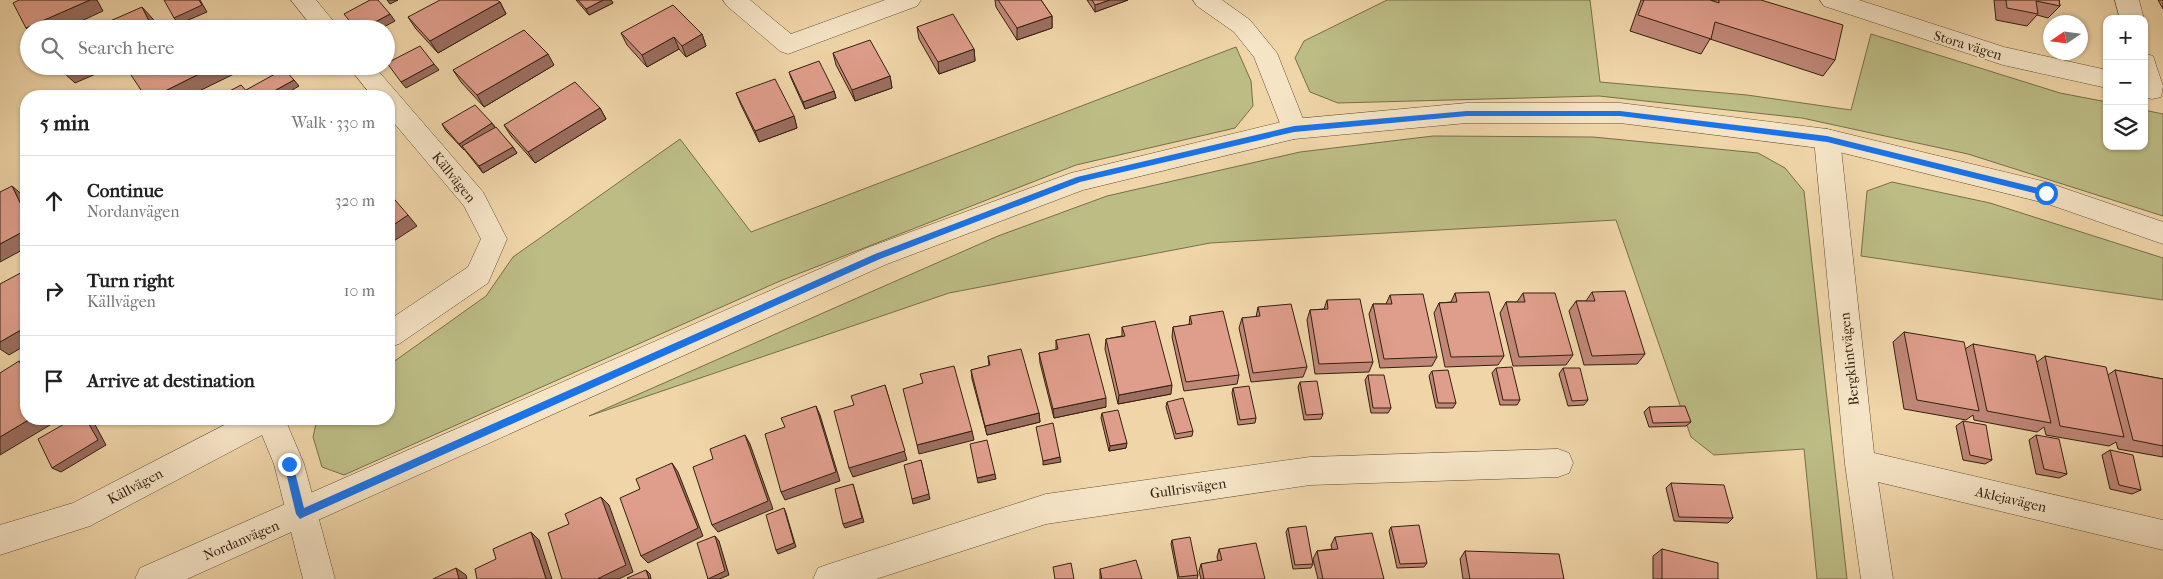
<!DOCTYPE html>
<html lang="en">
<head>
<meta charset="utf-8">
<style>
	:root { --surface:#fff; --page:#f6f6f6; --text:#222; --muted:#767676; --line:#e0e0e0 }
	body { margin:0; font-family:"IM FELL French Canon",serif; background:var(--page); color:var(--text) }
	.controls { position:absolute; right:15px; top:15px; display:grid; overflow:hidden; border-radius:10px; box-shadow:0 1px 4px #0004 }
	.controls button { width:45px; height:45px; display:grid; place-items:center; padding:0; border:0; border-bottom:1px solid var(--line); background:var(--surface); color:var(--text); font:25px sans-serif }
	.compass { position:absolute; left:2043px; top:15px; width:45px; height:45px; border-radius:50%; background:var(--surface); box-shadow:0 1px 4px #0004; rotate:257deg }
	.stop { position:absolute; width:15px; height:15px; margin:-11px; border:4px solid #1a73e8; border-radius:50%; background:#fff }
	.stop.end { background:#1a73e8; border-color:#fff; box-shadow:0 1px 5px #0008 }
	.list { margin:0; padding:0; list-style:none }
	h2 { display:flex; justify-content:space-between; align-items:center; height:65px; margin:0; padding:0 20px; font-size:21px }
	h2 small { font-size:16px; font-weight:400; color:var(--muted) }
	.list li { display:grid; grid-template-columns:32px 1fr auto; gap:15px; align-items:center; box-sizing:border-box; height:90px; padding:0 20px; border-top:1px solid var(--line) }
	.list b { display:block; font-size:19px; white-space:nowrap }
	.list p { margin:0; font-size:16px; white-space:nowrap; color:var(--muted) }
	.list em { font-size:16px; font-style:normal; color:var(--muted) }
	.icon { flex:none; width:28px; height:28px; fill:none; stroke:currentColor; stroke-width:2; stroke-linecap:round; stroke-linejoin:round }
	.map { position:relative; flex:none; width:2163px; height:579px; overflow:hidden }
	.search { position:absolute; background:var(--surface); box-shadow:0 1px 4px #0004; left:20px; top:20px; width:375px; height:55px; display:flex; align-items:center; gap:12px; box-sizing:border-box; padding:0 18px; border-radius:28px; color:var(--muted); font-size:19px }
	.panel { position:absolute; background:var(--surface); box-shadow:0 1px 4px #0004; left:20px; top:90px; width:375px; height:335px; border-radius:20px }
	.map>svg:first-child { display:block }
</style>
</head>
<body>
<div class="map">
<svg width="2163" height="579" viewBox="0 0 2163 579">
	<rect width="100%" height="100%" fill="#efd5a8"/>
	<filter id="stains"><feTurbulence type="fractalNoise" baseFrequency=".004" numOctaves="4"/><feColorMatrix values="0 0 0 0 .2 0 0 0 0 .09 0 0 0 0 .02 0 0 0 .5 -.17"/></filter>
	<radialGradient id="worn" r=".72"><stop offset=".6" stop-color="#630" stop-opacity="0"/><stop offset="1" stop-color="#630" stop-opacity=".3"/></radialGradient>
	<!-- green -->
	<g fill="#bcbc85" stroke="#786e4a">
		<path d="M1387 0H1590L1600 82 1747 95 1851 110 1871 34 2060 93 2107 102V146H2144V110L2163 114V216L1968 154 1802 118 1599 96 1338 103 1310 92 1295 58 1304 41Z"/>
		<path d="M1236 47 1251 81 1253 106 1235 128 1076 165 780 281 344 475 322 467 313 437 317 419H389V365L486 296 513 257 680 139 751 232Z"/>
		<path d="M1433 136 1593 137 1758 153 1785 168 1804 191 1847 579H1817L1804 449 1714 455 1691 437 1616 220 1210 243 949 293 589 416 998 236 1107 196 1300 152Z"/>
		<path d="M1892 182 1990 203 2163 258V300L1861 256 1867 191Z"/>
	</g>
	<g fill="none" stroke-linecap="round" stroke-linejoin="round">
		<defs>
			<g id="minor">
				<path d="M291 0H316L340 29H314Z"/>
				<path d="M723 0H750L791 34 885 0H921L917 6 788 54 780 51 727 6Z"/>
				<path d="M1193 0H1222L1250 20 1277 53 1307 129 1303 136 1294 139 1285 136 1254 57 1234 32 1197 6Z"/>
				<path d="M1820 0H1859L2004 47 2107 70V88L2003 65 1824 6Z"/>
				<path d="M2115 0H2139L2144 19H2120Z"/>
				<path d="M2144 53 2153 56 2163 86 2161 97 2152 99 2144 97Z"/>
				<path d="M348 66H374L483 192 507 239 488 283 399 344 389 347V320L468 267 481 239 464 206 389 117V96H372Z"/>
				<path d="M1827 129 1836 132 1840 139 1874 453 2163 520V550L1878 482 1893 579H1861L1845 464 1814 139 1818 132Z"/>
				<path d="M236 419H285L304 464 335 579H303L274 464 262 435 90 526 0 555V525L73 503Z"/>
				<path d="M1558 449 1569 453 1573 463 1569 473 1558 477 1310 485 1046 524 876 579H813L818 568 829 564 1046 494 1310 457Z"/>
			</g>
			<path id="tertiary" d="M1467 103H1620L1827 129 2046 182 2163 222V244L2045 203 1827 149 1620 123H1467L1294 139 1083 190 887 264 187 579H135L140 568 867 248 1071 173 1294 119Z"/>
		</defs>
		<!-- minor casing -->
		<use href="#minor" stroke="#634d34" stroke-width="1"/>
		<!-- tertiary casing -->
		<use href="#tertiary" stroke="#634d34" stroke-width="1"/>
		<!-- minor -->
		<use href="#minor" fill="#f5e4c6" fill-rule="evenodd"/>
		<!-- tertiary -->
		<use href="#tertiary" fill="#f5e4c6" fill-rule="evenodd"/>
	</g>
	<!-- wall -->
	<g fill="#c08778" stroke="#34200e">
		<path d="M576 0H611L613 3 589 15Z"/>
		<path d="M995 0H1041L1052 16V28L1017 40 996 7Z"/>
		<path d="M1087 0H1128L1095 12Z"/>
		<path d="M1641 0H1710L1714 1V0H1761L1835 60 1823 76 1710 39 1701 54 1630 31Z"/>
		<path d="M1994 0H2059L2060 6 2048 18 2037 15 2027 26 1996 20Z"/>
		<path d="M2158 0H2163V9Z"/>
		<path d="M500 2 506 14 438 53 416 29 408 17Z"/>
		<path d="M917 27 974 49 975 61 939 74 919 39Z"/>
		<path d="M621 33 702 34 706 46 686 57 679 49 647 67 627 45Z"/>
		<path d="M833 53 890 76 892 88 855 101 836 65Z"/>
		<path d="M554 65 484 107 461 82 453 70Z"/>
		<path d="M789 72 834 91 836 98 805 109 791 78Z"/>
		<path d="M736 93 794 116 797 128 759 142 741 105Z"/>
		<path d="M600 108 606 119 535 163 511 136 504 125Z"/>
		<path d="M492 123 495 127 513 147 517 153 483 173 464 149V150L446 131 442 124Z"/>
		<path d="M1592 292 1645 354 1637 364 1584 365 1569 311 1576 301H1586Z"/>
		<path d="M1455 293 1504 356 1498 365 1445 367 1434 313 1439 303 1451 302Z"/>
		<path d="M1523 293 1573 355 1566 365 1513 366 1500 313 1506 302H1517Z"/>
		<path d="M1390 295 1437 357 1432 366 1380 368 1369 314 1373 304H1386Z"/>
		<path d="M1327 300 1373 362 1369 372 1315 374 1307 320 1310 310 1324 309Z"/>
		<path d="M1258 307 1307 367 1303 377 1251 382 1239 328 1242 318 1256 317Z"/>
		<path d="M1190 316 1239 375 1237 384 1184 391 1172 337 1173 327 1189 325Z"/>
		<path d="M1122 327 1171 394 1118 404 1105 349 1106 339 1122 336Z"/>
		<path d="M1904 332 1965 349 1973 344 2037 362 2045 356 2108 375 2115 370 2163 379V457L2118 449 2116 442 2109 446 2046 435 2044 427 2037 432 1974 420 1973 415 1966 420 1904 409 1893 342Z"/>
		<path d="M1056 340 1106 407 1054 418 1040 363 1039 353 1056 350Z"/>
		<path d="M988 356 1039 413 1040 422 987 435 972 379 971 370 989 366Z"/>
		<path d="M1496 368 1520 400 1517 405H1500L1492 373Z"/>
		<path d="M1563 368 1588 400 1584 405 1568 406 1559 374Z"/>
		<path d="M1432 371 1456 403 1453 408H1436L1429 376Z"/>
		<path d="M1368 375 1391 408 1388 413H1371L1365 380Z"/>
		<path d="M1300 382 1323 414 1321 419 1304 420 1298 387Z"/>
		<path d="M1233 388 1256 418 1255 423 1238 425 1232 393Z"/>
		<path d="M1167 402 1193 431 1192 436 1175 439 1166 407Z"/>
		<path d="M1649 407 1691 422 1686 426 1649 427 1644 412Z"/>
		<path d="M1102 413 1126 448 1109 451 1101 418Z"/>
		<path d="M1963 421 1992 460 1985 464 1963 460 1956 426Z"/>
		<path d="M2036 435 2067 474 2059 478 2036 474 2029 440Z"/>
		<path d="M2110 450 2141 490 2132 494 2110 489 2102 455Z"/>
		<path d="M1671 483 1733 518 1728 523 1674 521 1666 488Z"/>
		<path d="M1391 527 1427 563 1424 567 1397 568 1389 531Z"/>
		<path d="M1288 528 1313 564 1311 568 1293 569 1286 532Z"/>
		<path d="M1335 537 1384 579H1318L1313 559 1317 551 1332 549 1331 545Z"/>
		<path d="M1172 540 1198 575 1197 579H1178L1171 544Z"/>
		<path d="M1219 549 1265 579H1201L1199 571 1201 564 1218 561 1217 557Z"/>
		<path d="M1662 549 1718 579H1653V556Z"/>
		<path d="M1465 551 1564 579H1463L1460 559Z"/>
		<path d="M1100 569 1142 579H1100Z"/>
	</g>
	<!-- shaded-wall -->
	<g fill="#9c6e61" stroke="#34200e">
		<path d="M90 0H97L103 11 64 29H29V31L26 28Z"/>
		<path d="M199 0H200L207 12 179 24 174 18Z"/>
		<path d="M387 0H398L390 4Z"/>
		<path d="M603 0H611L613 3 589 15 586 9Z"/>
		<path d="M1110 0H1128L1095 12V5Z"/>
		<path d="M500 2 506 14 438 53 430 41Z"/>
		<path d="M142 7 153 19 158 29H153Z"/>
		<path d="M390 14 395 21 380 29H362Z"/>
		<path d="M1052 16V28L1017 40V28Z"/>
		<path d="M702 34 706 46 686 57 682 46Z"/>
		<path d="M674 37 679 49 647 67 642 55Z"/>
		<path d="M974 49 975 61 939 74 938 62Z"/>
		<path d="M548 54 554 65 484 107 477 95Z"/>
		<path d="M434 64 439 70 406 88 401 82Z"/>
		<path d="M75 66H114L75 83 63 72Z"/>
		<path d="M215 66H231L236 73 189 96H155Z"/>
		<path d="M890 76 892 88 855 101 852 90Z"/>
		<path d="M294 80 299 86 282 96H265Z"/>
		<path d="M834 91 836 98 805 109 803 102Z"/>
		<path d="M600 108 606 119 535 163 528 152Z"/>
		<path d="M794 116 797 128 759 142 755 131Z"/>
		<path d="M492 123 496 129 464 150 459 144Z"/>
		<path d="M513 147 517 153 483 173 479 166Z"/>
		<path d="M12 186 25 197 26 199V215Z"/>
		<path d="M408 215 417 226 389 244V228Z"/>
		<path d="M26 230V248L0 262V244Z"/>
		<path d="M26 327V345L9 355 0 349V342Z"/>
		<path d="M19 361 26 366V374Z"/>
		<path d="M885 385 907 460 853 477 849 468Z"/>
		<path d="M1172 385 1171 394 1118 404 1119 395Z"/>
		<path d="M1106 398V407L1054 418 1053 409Z"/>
		<path d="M816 406 820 415 840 481 785 500 781 492Z"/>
		<path d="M1039 413 1040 422 987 435 985 426Z"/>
		<path d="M30 419H60L0 455V437Z"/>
		<path d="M86 419H92L106 445 61 472 52 468Z"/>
		<path d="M972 431 974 440 919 454 917 445Z"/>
		<path d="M745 435 750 444 773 509 718 532 712 525Z"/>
		<path d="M1127 443 1126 448 1109 451 1110 446Z"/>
		<path d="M1060 457 1061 462 1043 465V461Z"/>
		<path d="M921 460 930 499 913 504 912 499Z"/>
		<path d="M672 463 678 472 703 536 648 563 641 556Z"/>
		<path d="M995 474 996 479 978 483 977 478Z"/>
		<path d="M853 484 864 522 845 528 843 524Z"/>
		<path d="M601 497 609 505 633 572 619 579H597Z"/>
		<path d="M784 508 786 513 796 547 778 554 776 550Z"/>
		<path d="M531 532 539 540 552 579H546Z"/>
		<path d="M715 536 719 541 729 575 720 579H708Z"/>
		<path d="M456 568 466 575 467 579H459Z"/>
		<path d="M646 570 650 574 651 579H649Z"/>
	</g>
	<!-- building -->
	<g fill="#df9d8b" stroke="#34200e">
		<path d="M19 0H90L26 28 13 3Z"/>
		<path d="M164 0H199L202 5 174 18Z"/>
		<path d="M370 0H378L390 14 362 29H356L344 14Z"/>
		<path d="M440 0H497L500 2 430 41 408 17Z"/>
		<path d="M578 0H603L586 9Z"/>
		<path d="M998 0H1041L1052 16 1017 28Z"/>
		<path d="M1092 0H1110L1095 5Z"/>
		<path d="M1644 0H1710L1719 3V0H1761L1843 25 1835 60 1715 22 1711 39 1638 15Z"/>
		<path d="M2006 0H2059L2060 6 2036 1 2038 14 2007 8Z"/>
		<path d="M673 5 702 34 682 46 674 37 642 55 621 33Z"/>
		<path d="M142 7 153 29H92Z"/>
		<path d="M953 14 974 49 938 62 917 27Z"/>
		<path d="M250 23 255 29H240Z"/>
		<path d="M524 30 548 54 477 95 453 70Z"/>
		<path d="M870 40 890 76 852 90 833 53Z"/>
		<path d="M420 46 434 64 401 82 387 63Z"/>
		<path d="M819 61 834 91 803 102 789 72Z"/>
		<path d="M61 66H75L63 72Z"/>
		<path d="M148 66H215L155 96H145L131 75Z"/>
		<path d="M284 69 294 80 265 96H251L246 90Z"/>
		<path d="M775 79 794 116 755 131 736 93Z"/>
		<path d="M575 82 600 108 528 152 504 125Z"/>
		<path d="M241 85 251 96H220Z"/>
		<path d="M475 105 492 123 459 144 442 124Z"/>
		<path d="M496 127 513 147 479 166 462 146Z"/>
		<path d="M12 186 26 215V230L0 244V192Z"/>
		<path d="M389 193 408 215 389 228Z"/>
		<path d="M26 270V327L0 342V284Z"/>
		<path d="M1625 291 1645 354 1592 356 1576 301H1595L1592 292Z"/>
		<path d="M1489 292 1504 356 1451 357 1439 303 1457 302 1455 293Z"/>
		<path d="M1523 293H1555L1573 355 1519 357 1506 302H1525Z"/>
		<path d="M1423 294 1437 357 1384 359 1373 304H1392L1390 295Z"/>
		<path d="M1360 299 1373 362 1319 364 1310 310 1328 309 1327 300Z"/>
		<path d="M1291 304 1307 367 1253 373 1242 318 1260 316 1258 307Z"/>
		<path d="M1223 311 1239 375 1186 382 1173 327 1192 324 1190 316Z"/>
		<path d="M1155 321 1172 385 1119 395 1106 339 1125 336 1122 327Z"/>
		<path d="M1904 332 1964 342 1979 411 1917 400Z"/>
		<path d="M1089 334 1106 398 1053 409 1039 353 1058 349 1056 340Z"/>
		<path d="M1973 344 2035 355 2051 423 1987 411Z"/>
		<path d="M1021 349 1039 413 985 426 971 370 990 365 988 356Z"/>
		<path d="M2045 356 2106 367 2124 437 2060 426Z"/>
		<path d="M19 361 26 374V419H30L0 437V373Z"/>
		<path d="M954 366 972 431 917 445 903 389 923 383 920 374Z"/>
		<path d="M1512 367 1520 400H1503L1496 368Z"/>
		<path d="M1563 368H1580L1588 400 1572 401Z"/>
		<path d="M1448 370 1456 403H1438L1432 371Z"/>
		<path d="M2115 370 2163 379V446L2133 440Z"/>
		<path d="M1368 375H1384L1391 408H1373Z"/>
		<path d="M1317 381 1323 414 1306 415 1300 382Z"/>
		<path d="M885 385 905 451 849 468 834 411 854 405 851 396Z"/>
		<path d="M1249 386 1256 418 1240 420 1233 388Z"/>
		<path d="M1183 398 1193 431 1176 434 1167 402Z"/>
		<path d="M816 406 836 472 781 492 765 434 785 427 781 418Z"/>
		<path d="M1685 406 1691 422 1653 423 1649 407Z"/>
		<path d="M1118 410 1127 443 1110 446 1102 413Z"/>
		<path d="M73 419H86L98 440 52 468 38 439Z"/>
		<path d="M1963 421 1986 425 1992 460 1970 455Z"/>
		<path d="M1053 423 1060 457 1043 461 1036 427Z"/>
		<path d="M745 435 768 501 712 525 693 467 713 459 710 449Z"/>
		<path d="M2036 435 2059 439 2067 474 2044 469Z"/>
		<path d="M987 440 995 474 977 478 970 444Z"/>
		<path d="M2110 450 2133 455 2141 490 2119 485Z"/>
		<path d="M921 460 929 494 912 499 904 465Z"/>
		<path d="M672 463 698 528 641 556 620 498 640 489 636 479Z"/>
		<path d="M1671 483 1724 485 1733 518 1679 517Z"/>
		<path d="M853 484 862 518 843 524 835 489Z"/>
		<path d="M601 497 626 565 597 579H562L548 533 569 524 565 514Z"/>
		<path d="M784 508 794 543 776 550 766 515Z"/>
		<path d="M1419 525 1427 563 1400 564 1391 527Z"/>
		<path d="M1306 526 1313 564 1295 565 1288 528Z"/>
		<path d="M531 532 546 579H477L475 569 496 559 493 549Z"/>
		<path d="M1372 533 1384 579H1323L1317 551 1338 549 1335 537Z"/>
		<path d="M715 536 725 571 708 579 697 543Z"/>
		<path d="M1190 537 1198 575 1179 577 1172 540Z"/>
		<path d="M1256 543 1265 579H1204L1201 564 1222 560 1219 549Z"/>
		<path d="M1662 549 1718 563V579H1662Z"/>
		<path d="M1465 551 1559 554 1564 579H1470Z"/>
		<path d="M1136 560 1142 579H1102L1100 569Z"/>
		<path d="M1071 563 1074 579H1055L1053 567Z"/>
		<path d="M456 568 459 579H433Z"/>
		<path d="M646 570 649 579H628L627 578Z"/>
	</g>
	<!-- route -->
	<path fill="#1a73e8" d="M1467 111H1620L1827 136 2046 190 2050 193 2046 196 1827 142 1620 116H1467L1294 132 1080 182 880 259 304 517 300 519 296 514 284 464 286 461 289 460 293 464 304 508 875 254 1077 177 1294 126Z"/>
	<g text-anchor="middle" stroke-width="4.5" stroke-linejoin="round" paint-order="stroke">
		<!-- street labels -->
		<g font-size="14" fill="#34200e" stroke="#f5e4c6">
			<text transform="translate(1968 45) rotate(17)" y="5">Stora vägen</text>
			<text transform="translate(454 177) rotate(51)" y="5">Källvägen</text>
			<text transform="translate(1849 359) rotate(-96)" y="5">Bergklintvägen</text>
			<text transform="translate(135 486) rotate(-28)" y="5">Källvägen</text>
			<text transform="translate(1188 488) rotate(-8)" y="5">Gullrisvägen</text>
			<text transform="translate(2011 499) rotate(13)" y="5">Aklejavägen</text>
			<text transform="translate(241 540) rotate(-23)" y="5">Nordanvägen</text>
		</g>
	</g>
	<rect width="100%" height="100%" filter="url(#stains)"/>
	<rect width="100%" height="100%" fill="url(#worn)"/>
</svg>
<div class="controls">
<button>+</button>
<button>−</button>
<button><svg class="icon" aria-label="layers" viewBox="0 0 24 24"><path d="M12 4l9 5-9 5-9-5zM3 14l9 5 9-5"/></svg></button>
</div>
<svg class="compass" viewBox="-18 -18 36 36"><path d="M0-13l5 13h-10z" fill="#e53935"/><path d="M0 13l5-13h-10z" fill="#767676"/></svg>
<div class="stop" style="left:2046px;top:193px"></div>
<div class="stop end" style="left:289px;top:464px"></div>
<div class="search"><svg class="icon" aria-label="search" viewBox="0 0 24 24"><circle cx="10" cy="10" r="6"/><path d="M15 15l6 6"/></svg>Search here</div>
<section class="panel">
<h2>5 min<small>Walk · 330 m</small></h2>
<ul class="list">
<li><svg class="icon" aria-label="ahead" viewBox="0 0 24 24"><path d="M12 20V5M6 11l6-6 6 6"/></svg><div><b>Continue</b><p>Nordanvägen</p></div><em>320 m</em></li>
<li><svg class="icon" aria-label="right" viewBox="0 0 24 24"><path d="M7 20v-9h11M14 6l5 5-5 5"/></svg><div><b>Turn right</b><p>Källvägen</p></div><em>10 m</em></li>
<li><svg class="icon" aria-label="arrive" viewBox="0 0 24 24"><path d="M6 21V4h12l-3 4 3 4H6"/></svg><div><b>Arrive at destination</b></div></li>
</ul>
</section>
</div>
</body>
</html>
